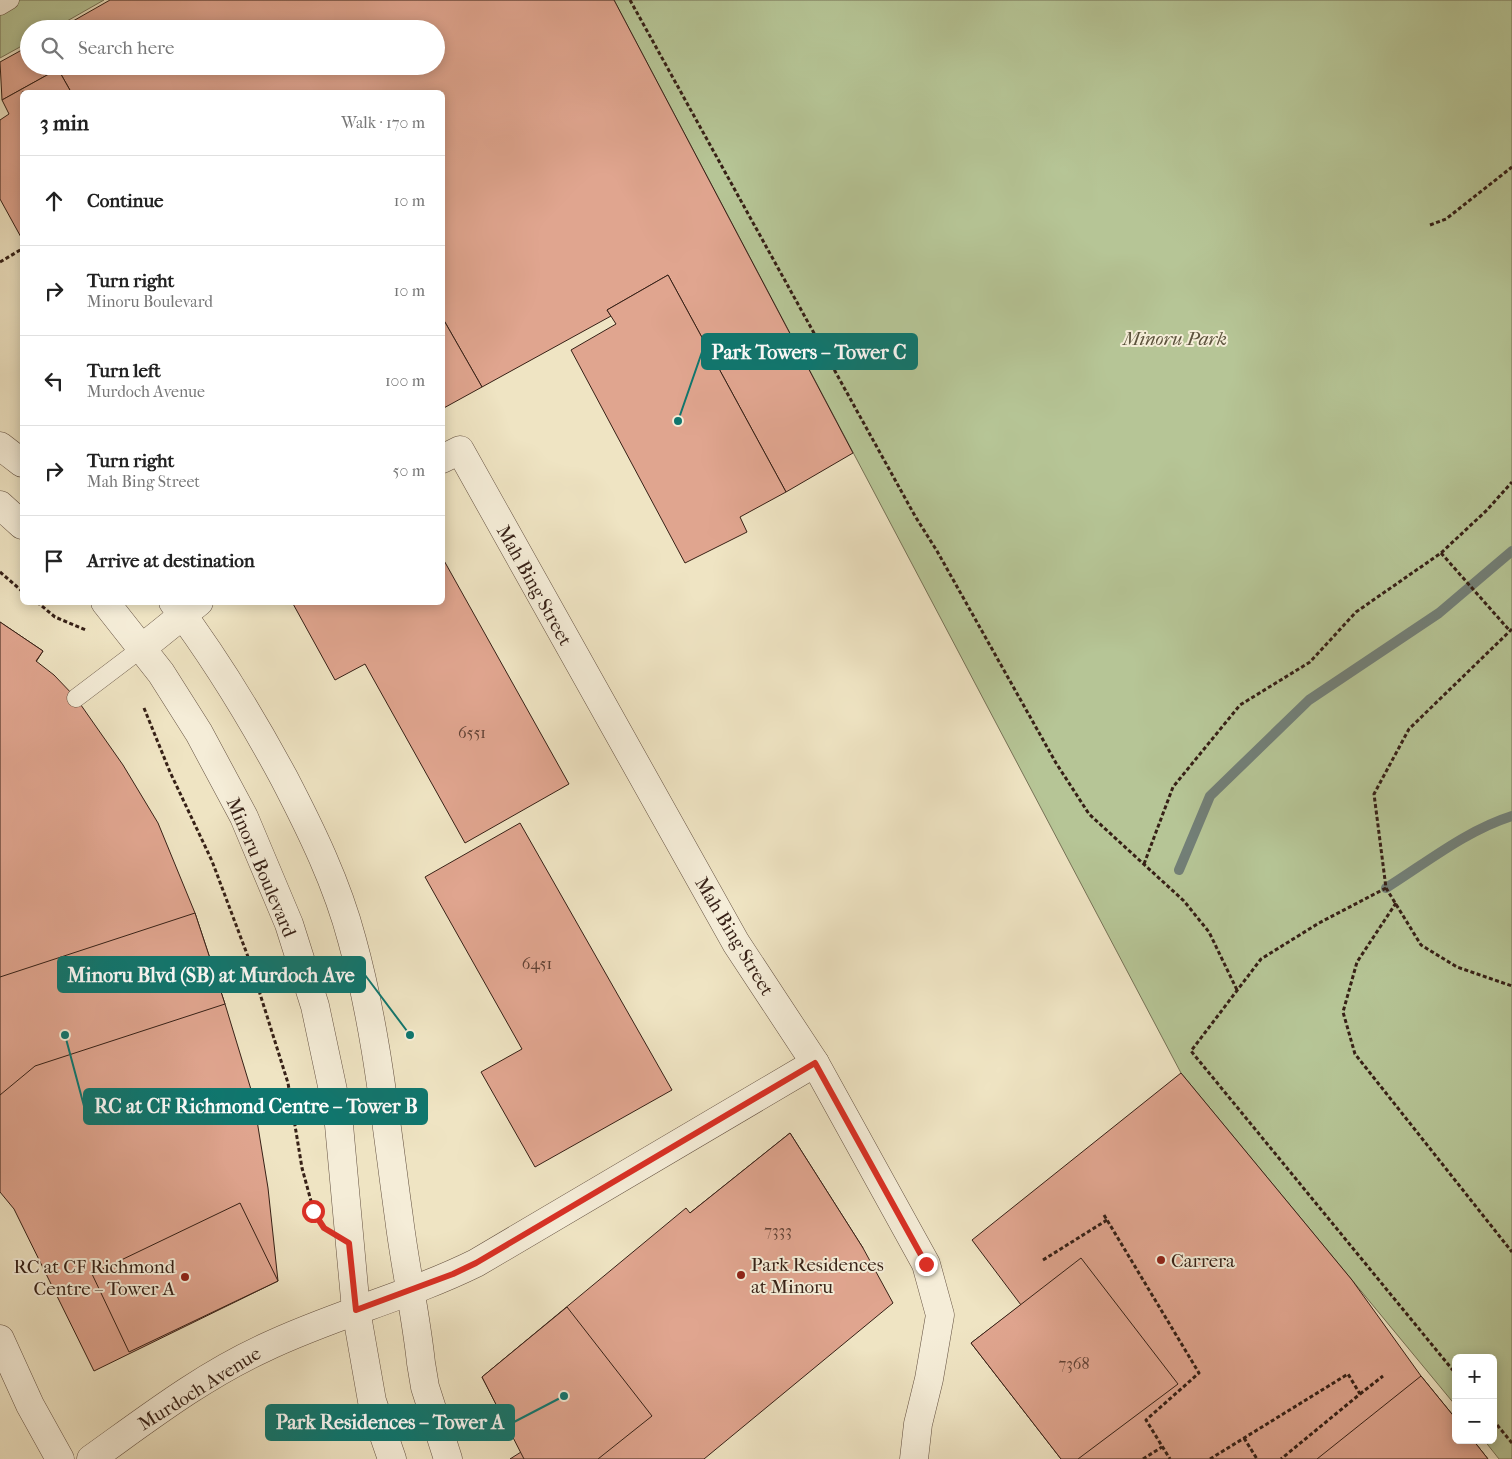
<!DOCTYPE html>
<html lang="en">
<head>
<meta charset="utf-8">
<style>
	:root { --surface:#fff; --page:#f6f6f6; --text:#222; --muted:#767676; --line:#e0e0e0 }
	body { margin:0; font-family:"IM FELL French Canon",serif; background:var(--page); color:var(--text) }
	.controls { position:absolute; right:15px; bottom:15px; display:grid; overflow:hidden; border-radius:8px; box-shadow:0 2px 12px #0003 }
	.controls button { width:45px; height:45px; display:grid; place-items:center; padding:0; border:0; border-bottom:1px solid var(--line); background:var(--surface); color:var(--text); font:25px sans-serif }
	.stop { position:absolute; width:15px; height:15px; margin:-11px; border:4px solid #d93025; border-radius:50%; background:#fff }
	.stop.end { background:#d93025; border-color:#fff; box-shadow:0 1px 5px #0008 }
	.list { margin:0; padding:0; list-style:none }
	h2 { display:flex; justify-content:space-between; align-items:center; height:65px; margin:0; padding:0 20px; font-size:21px }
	h2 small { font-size:16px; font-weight:400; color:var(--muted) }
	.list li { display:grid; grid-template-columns:32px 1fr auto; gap:15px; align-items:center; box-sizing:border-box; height:90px; padding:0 20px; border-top:1px solid var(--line) }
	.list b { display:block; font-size:19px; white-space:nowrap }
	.list p { margin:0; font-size:16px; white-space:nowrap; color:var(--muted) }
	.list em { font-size:16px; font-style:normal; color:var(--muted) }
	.icon { flex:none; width:28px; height:28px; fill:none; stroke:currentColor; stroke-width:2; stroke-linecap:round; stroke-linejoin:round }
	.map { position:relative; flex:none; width:1512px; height:1459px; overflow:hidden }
	.search { position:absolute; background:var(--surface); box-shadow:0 2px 12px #0003; left:20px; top:20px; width:425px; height:55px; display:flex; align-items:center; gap:12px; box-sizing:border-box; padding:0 18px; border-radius:28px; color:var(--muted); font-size:19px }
	.panel { position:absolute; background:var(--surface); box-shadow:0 2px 12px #0003; left:20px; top:90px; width:425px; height:515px; border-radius:8px }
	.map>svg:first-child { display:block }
</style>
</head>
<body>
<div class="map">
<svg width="1512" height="1459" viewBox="0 0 1512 1459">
	<rect width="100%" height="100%" fill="#efe4c3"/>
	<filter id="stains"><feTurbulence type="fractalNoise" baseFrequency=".004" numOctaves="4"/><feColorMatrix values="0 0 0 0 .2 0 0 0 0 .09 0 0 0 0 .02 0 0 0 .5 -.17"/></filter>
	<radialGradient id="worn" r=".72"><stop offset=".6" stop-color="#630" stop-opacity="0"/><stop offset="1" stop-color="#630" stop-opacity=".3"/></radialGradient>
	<!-- green -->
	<g fill="#b6c596" stroke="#767256">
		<path d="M0 0H104L53 29H29V42L0 58Z"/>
		<path d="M614 0H1512V1459H1499L1484 1440H1493V1358H1456V1406L1181 1073Z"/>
	</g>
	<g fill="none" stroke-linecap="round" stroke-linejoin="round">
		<!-- stream -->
		<g stroke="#727f77" stroke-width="10">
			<path d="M1179 870 1210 796 1309 700 1439 613 1512 551"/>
			<path d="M1386 888C1426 863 1467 830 1512 816"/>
		</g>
	</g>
	<!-- building -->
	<g fill="#e0a58f" stroke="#362016">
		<path d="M110 0H614L853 453 786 492 668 275 607 310 611 316 482 387 442 317V92H71L58 69 2 100 0 62 29 46V66H436V29H59Z"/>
		<path d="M58 69 71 92H22V239L0 199V120L9 114 2 100Z"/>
		<path d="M668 275 786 492 740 517 747 532 685 563 571 350 616 324 607 310Z"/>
		<path d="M442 317 482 387 442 409Z"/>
		<path d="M442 557 569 784 465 843 365 664 335 680 292 602H442Z"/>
		<path d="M0 622 43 651 0 718Z"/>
		<path d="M0 622 43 651 36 661 54 675 76 698 123 765 158 823 195 913 225 1004 253 1096 268 1188 278 1281 94 1371 14 1209 0 1192Z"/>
		<path d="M520 823 672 1090 535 1167 481 1072 522 1049 425 877Z"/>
		<path d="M195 913 225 1004 35 1066 0 1095V977Z"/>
		<path d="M1181 1073 1352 1280 1421 1376 1456 1419V1440H1473L1488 1459H1061L971 1343 1021 1305 972 1240Z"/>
		<path d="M790 1133 863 1248 777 1320 690 1213Z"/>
		<path d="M790 1133 863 1248 893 1303 704 1459H510L521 1452 482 1377 686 1208 690 1213Z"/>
		<path d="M240 1203 278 1281 129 1352 92 1274Z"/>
		<path d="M1081 1258 1178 1384 1078 1459H1061L971 1343Z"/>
		<path d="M567 1307 652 1416 598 1459H524L482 1377Z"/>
		<path d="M1421 1376 1456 1419V1440H1473L1488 1459H1317Z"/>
	</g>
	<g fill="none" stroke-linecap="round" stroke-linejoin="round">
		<defs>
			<g id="service">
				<path d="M0 6 10 0"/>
				<path d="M76 698 142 648"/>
			</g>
			<g id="minor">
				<path d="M442 459 460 450 736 943 815 1063 926 1264 940 1315 929 1379 918 1424 914 1459"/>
				<path d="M142 648 199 602"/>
				<path d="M0 1339 30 1405 60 1459"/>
				<path d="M91 1459C147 1419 201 1377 264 1348 332 1315 407 1297 476 1263L815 1063"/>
			</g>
			<g id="tertiary">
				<path d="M0 446 22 463"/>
				<path d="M0 505 22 525"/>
				<path d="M105 602 161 673 199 733 244 817 289 924 315 1006 338 1114 356 1310 372 1401 392 1459"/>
				<path d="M173 602C216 659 250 715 284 778 311 830 337 883 352 940 377 1030 386 1125 399 1218 405 1267 416 1315 421 1363L425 1387 448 1459"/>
			</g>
		</defs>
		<!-- service casing -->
		<use href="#service" stroke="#645141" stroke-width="19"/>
		<!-- minor casing -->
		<use href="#minor" stroke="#645141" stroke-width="29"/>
		<!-- tertiary casing -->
		<use href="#tertiary" stroke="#645141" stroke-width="29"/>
		<!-- path -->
		<g stroke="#362016" stroke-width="3" stroke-dasharray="4 2.5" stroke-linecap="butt">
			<path d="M630 0 915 516 937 551 1056 763 1089 814 1184 901 1209 932 1237 990"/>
			<path d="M1430 225 1446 219 1512 167"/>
			<path d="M0 262 22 249"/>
			<path d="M1441 553 1510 631"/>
			<path d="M0 572 22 591"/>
			<path d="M37 602 55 617 86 630"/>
			<path d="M1512 629 1409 729 1374 794 1386 888 1421 945 1457 967 1512 986"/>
			<path d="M144 708 170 772 212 861 250 962 288 1083 302 1168 314 1212"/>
			<path d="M1144 864 1173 787 1240 705 1310 662 1356 612 1441 553 1487 510 1512 482"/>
			<path d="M1386 888 1319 923 1261 959 1191 1051 1456 1374"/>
			<path d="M1396 903 1357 962 1343 1012 1355 1054 1512 1252"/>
			<path d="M1104 1215 1199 1373 1146 1420 1170 1459"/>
			<path d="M1043 1260 1107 1220"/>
			<path d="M1360 1394 1383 1376"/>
			<path d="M1493 1420 1512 1443"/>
			<path d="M1244 1438 1257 1459"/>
			<path d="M1143 1459 1162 1447"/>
			<path d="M1210 1459 1348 1374 1360 1394 1281 1459"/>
		</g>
		<!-- service -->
		<use href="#service" stroke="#f5edd8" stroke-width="18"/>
		<!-- minor -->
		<use href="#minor" stroke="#f5edd8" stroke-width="28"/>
		<!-- tertiary -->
		<use href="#tertiary" stroke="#f5edd8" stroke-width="28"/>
	</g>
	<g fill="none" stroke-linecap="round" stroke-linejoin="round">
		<!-- route -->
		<path stroke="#d93025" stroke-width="6" d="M313 1211 324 1228 349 1243 356 1310 453 1274 476 1263 815 1063 926 1264"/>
	</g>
	<!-- markers -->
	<g fill="#8f2418" stroke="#f5edd8" stroke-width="2">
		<circle cx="1161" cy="1260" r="5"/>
		<circle cx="741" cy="1275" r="5"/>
		<circle cx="185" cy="1277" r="5"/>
	</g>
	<g text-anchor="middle" stroke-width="4" stroke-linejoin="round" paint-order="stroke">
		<!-- number labels -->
		<g font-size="16" fill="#604134">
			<text x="472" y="738">6551</text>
			<text x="537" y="969">6451</text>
			<text x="778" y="1236">7333</text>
			<text x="1074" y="1369">7368</text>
		</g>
		<!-- park labels -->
		<g font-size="19" font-style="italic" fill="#5c523c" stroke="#f5edd8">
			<text x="1175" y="345">Minoru Park</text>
		</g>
		<!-- street labels -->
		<g font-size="19" fill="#362016" stroke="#f5edd8">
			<text transform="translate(535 585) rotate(61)" y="7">Mah Bing Street</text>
			<text transform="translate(262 867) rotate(67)" y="7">Minoru Boulevard</text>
			<text transform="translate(735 936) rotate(59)" y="7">Mah Bing Street</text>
			<text transform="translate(199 1388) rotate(-32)" y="7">Murdoch Avenue</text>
		</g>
		<!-- poi labels -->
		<g font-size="19" fill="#362016" stroke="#f5edd8" text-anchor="start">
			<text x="1171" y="1267">Carrera</text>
			<text x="751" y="1271">Park Residences<tspan x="751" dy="22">at Minoru</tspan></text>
			<text x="175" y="1273" text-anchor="end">RC at CF Richmond<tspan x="175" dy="22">Centre – Tower A</tspan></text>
		</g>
	</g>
	<!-- callouts -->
	<path fill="none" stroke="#0f766e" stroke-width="2" d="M678 421L702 352M410 1035L365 975M65 1035L84 1106M564 1396L514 1422"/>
	<g fill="#0f766e" stroke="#f5edd8" stroke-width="2">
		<circle cx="678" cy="421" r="5"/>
		<circle cx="410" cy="1035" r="5"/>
		<circle cx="65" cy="1035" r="5"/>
		<circle cx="564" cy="1396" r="5"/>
	</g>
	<g fill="#0f766e" stroke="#0f766e" stroke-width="2">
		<rect x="702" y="334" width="215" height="35" rx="5"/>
		<rect x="58" y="957" width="307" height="35" rx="5"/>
		<rect x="84" y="1089" width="343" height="35" rx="5"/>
		<rect x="266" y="1405" width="248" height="35" rx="5"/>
	</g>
	<g font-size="20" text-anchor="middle" font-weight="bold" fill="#fff">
		<text x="809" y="359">Park Towers – Tower C</text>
		<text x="211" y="982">Minoru Blvd (SB) at Murdoch Ave</text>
		<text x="256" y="1113">RC at CF Richmond Centre – Tower B</text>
		<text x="390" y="1429">Park Residences – Tower A</text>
	</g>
	<rect width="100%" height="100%" filter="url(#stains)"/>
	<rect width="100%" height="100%" fill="url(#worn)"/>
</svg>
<div class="controls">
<button>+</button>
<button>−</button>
</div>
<div class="stop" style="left:313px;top:1211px"></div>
<div class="stop end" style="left:926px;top:1264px"></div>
<div class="search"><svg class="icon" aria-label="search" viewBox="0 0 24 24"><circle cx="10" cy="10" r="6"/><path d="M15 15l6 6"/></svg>Search here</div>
<section class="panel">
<h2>3 min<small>Walk · 170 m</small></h2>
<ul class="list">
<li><svg class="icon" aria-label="ahead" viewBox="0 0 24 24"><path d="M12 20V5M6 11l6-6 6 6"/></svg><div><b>Continue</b></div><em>10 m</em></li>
<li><svg class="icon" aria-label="right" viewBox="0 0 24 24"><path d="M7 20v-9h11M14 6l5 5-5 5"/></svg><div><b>Turn right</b><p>Minoru Boulevard</p></div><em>10 m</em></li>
<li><svg class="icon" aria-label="left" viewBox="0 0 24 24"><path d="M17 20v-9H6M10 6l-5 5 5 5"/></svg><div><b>Turn left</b><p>Murdoch Avenue</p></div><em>100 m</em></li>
<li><svg class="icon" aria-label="right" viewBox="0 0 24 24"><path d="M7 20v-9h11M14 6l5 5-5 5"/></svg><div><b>Turn right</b><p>Mah Bing Street</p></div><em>50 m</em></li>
<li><svg class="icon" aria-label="arrive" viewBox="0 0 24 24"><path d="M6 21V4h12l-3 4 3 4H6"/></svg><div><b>Arrive at destination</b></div></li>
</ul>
</section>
</div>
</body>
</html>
